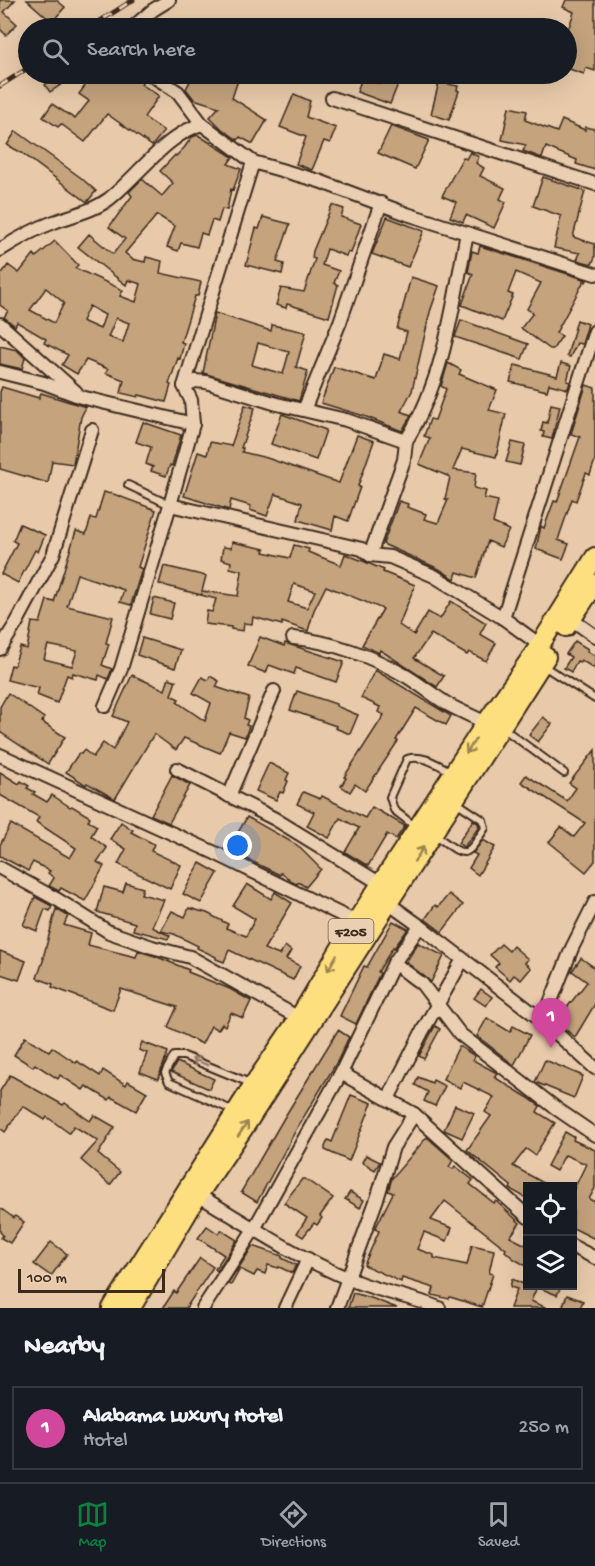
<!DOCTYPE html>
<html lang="en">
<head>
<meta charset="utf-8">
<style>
	:root { --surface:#171b24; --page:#242831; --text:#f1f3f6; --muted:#9ea1a6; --line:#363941; --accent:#0b8043 }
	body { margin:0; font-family:"Gochi Hand",sans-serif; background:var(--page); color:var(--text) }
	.controls { position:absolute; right:18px; bottom:18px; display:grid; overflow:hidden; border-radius:0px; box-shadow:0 6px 24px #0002 }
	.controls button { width:54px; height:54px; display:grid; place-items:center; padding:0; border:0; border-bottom:2px solid var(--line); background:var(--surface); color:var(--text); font:30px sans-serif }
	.scale { position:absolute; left:18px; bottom:15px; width:147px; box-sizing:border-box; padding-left:6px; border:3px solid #3b2a1e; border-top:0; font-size:16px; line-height:21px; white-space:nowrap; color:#3b2a1e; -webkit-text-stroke:4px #ebcfb2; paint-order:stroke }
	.you { position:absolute; left:238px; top:846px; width:21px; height:21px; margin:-15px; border:4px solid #fff; border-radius:50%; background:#1a73e8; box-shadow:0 0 0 9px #1a73e833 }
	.badge { display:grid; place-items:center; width:39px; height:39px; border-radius:50%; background:var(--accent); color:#fff; font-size:20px; font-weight:700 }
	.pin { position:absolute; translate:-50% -50px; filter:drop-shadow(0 2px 3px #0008) }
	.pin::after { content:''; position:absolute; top:32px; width:21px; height:18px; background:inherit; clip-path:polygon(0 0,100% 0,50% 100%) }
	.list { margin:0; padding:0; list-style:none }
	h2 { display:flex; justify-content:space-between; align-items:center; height:78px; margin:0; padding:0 24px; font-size:26px }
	h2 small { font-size:20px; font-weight:400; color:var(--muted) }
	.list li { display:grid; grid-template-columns:39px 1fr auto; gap:18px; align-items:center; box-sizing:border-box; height:84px; margin:0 12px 12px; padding:0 12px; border:2px solid var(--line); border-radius:0px }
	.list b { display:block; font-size:22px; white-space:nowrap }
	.list p { margin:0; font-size:20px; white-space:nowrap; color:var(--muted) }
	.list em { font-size:20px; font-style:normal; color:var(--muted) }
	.icon { flex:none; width:33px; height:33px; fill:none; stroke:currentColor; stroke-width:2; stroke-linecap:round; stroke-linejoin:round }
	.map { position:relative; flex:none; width:595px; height:1308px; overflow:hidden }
	.search { position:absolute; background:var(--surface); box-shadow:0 6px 24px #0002; left:18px; right:18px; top:18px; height:66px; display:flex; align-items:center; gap:15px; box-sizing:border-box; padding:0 21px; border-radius:33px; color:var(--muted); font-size:22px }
	.sheet { height:174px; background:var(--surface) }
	nav { display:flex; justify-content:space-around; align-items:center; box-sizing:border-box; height:84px; border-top:2px solid var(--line); background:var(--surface); font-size:16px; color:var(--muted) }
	nav a { display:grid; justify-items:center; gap:3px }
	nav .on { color:var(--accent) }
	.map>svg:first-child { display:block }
</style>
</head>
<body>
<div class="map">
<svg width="595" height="1308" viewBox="0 0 595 1308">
	<rect width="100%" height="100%" fill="#e8caaa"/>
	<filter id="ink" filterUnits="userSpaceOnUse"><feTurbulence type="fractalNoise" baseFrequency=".0167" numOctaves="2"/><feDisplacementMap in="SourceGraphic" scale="12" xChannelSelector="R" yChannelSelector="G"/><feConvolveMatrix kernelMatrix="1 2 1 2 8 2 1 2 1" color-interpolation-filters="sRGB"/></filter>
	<g filter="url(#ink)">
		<!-- building -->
		<g fill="#c4a37d" stroke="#3b2a1e" stroke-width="1.5" fill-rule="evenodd">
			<path d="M0 0H15L4 12 17 24 6 35 0 29Z"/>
			<path d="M27 0H56L65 7 52 22Z"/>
			<path d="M566 0H595V71L586 68 584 74 569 69 572 61 567 58V33L574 12 563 7Z"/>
			<path d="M49 74H77L50 92 45 85 53 79Z"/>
			<path d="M103 74H133L143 81 141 84 159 96 144 117 164 131 152 146 107 114 85 142 61 124 58 127 43 117 52 104 75 119 89 101 79 94 90 79 95 82Z"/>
			<path d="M171 74H240L232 98 267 120 253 144 240 137 238 140 222 129 210 117 219 107 194 99 186 89 190 81 170 76Z"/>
			<path d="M309 74H333L330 82Z"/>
			<path d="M381 74H402L390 104 357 92 362 77 378 83Z"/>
			<path d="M439 82 458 86 457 90 459 91 449 120 431 114Z"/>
			<path d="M294 94 310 101 306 117 336 128 330 143 324 141 312 170 296 164 306 137 280 127Z"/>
			<path d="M509 107 527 111 525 120 557 132 562 120 585 130V127L595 129V170L576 164 577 160 546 147 542 158 523 151 526 145 502 140Z"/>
			<path d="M391 126 429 140 415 169 378 153Z"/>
			<path d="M16 131 80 177 96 191 87 202 22 153 7 145Z"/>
			<path d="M198 135 233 157 228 164 241 169 233 190 231 189 227 210 222 209 218 222 212 220 207 235 201 233 197 247 181 243 178 251 167 247 175 226 157 215 125 253 132 259 145 262 146 257 162 261 160 273 201 282 198 296H195L181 342 184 343 180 359 178 358 169 384 171 385 166 402 139 395 138 397 121 393 124 380 106 373 108 369 86 360 77 374 62 365 68 355 44 343 46 339 17 322 15 326 4 317 8 311 0 305V276L8 265 19 273 34 254 36 257 55 241 78 265 75 268 123 290 120 296 136 302 141 284 128 280 126 285 78 247 89 234 113 254 125 239 109 227 132 196 129 192 142 179 162 196 173 183 160 171 175 155 176 156 184 148 192 137ZM46 288 64 303 54 323 30 310ZM89 306 105 315 100 329 82 321ZM116 318 129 323 123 342 108 337Z"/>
			<path d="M470 152 479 157 476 163 484 168 480 176 505 188 500 199 506 202 494 228 466 215 463 222 450 217 456 202 442 196 463 157 466 159Z"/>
			<path d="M543 177 585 191 573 237 595 244V257L592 264 577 260 580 253 554 248 561 216 533 206Z"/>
			<path d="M332 205 344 209 341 217 361 224 351 253 348 252 346 256 327 249 322 265 339 271 334 283 338 285 329 317 287 304 286 308 276 305 281 288 304 292 315 259 312 258 313 251Z"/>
			<path d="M263 217 290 224 277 262 284 264 282 274 246 265 256 228 259 229Z"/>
			<path d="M387 217 424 231 408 267 372 254Z"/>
			<path d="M480 246 587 280 586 282 584 281 556 333 562 336 553 349H550L521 328 533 313 527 309 541 283 516 272 508 293 513 295 502 321 462 305 473 274 468 272 472 251 478 253Z"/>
			<path d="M411 277 439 286 430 312 412 391 401 411 411 415 402 431 364 416 321 403 334 367 376 380 384 354 400 359 407 332 397 329Z"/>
			<path d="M215 313 271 331 272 325 306 332 296 367 308 371 299 401 203 373ZM258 343 289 352 283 374 252 365Z"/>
			<path d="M461 320 528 344 522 359 455 337Z"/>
			<path d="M577 320 588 324 582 344 577 343 570 357 567 356Z"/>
			<path d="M0 346 17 350 25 358 22 369 0 364Z"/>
			<path d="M448 363 461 370 459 374 497 390 489 410 506 414 496 457 462 449 453 470 476 473 474 488 486 491 484 498 498 501 493 523 509 530 501 547 488 541 476 578 457 572 455 579 453 578 439 569 383 544 399 501 408 504 407 507 426 514 424 519 438 523 448 500 445 499 450 477 419 464 430 438 424 436 430 419 435 420 446 389 441 386Z"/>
			<path d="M561 363 571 366 567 381 570 382 568 389 549 384 547 391 510 382 515 365 557 376Z"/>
			<path d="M586 385 595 388V460L590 475 586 473 576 501 572 499 560 534 558 540 569 544 563 559 536 549 541 526 544 528 554 501 557 502 580 437 571 434Z"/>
			<path d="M2 387 39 398 41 393 86 407 81 417 73 464 52 461 48 483 0 469V392Z"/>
			<path d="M551 404 560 406 552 439 543 437 544 432 541 431 543 422 547 423Z"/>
			<path d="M245 405 255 408 241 448H243L242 452 267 458 339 483 357 435 374 441 358 486 360 487 348 521 335 516 332 530 298 520 302 503 275 494 267 516 250 510 251 506 231 500 229 510 184 496 198 452 207 455 210 442 231 446Z"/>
			<path d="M282 414 326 430 316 460 271 444Z"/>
			<path d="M143 422 181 435 172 466 170 465 166 476 151 471 153 467 146 464 151 447 136 442Z"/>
			<path d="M512 442 525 445 520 465 506 462Z"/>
			<path d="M104 492 110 494 111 493 156 510 138 567 142 569 131 605 120 602 124 590 77 574 67 606 113 617 106 643 109 644 102 665 112 669 108 679 99 675 98 680 73 673 72 677 67 675 57 703 37 695 39 688 7 680 11 665 14 666 20 647 27 649 32 622 40 623 47 600 54 602 76 531 86 534 91 518 96 519ZM48 645 77 651 72 666 44 659Z"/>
			<path d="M20 524 45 535 38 552 35 550 18 583 1 574 17 543 13 541Z"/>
			<path d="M232 542 265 549 264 552 290 558 294 545 309 549 308 552 341 565 345 554 363 561 384 570 383 572 415 585 399 625 414 635 428 612 440 619 451 601 486 623 480 634 496 643 486 661 469 652 467 655 431 634 414 658 444 676 437 687 380 650 379 653 362 645 383 609 326 586 314 610 308 631 282 622V625L253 617 252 624 244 623 243 631 231 629V627L205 624 207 611 212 612 216 599 201 595 202 593 201 595 159 584 164 566 206 576 202 591 238 596 242 571 230 568 231 562 221 559 223 547 231 548ZM294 584 315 591 307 608 288 602Z"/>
			<path d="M154 598 174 603 170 619 150 614Z"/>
			<path d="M260 637 284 646 285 643 344 662 336 682 296 668 294 674 269 665 266 673 248 666Z"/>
			<path d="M142 638 181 650 175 668 137 655Z"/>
			<path d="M575 641 588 649 587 651 595 656V669L581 660 580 662 577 661 571 672 564 668 571 657 566 654Z"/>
			<path d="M375 670 451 716 446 725 416 708 396 740 398 741 365 791 355 784 350 792 341 786 346 778 344 777 384 715 378 712 380 707 361 698Z"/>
			<path d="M132 675 165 690 169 678 176 681 171 695 179 699 177 702 205 721 211 703 193 693 202 677 208 680 210 676 219 681 216 687 249 698 244 718 248 720 246 725 249 726 245 737 229 732 220 753 184 738 176 750 154 734 115 799 87 783 86 785 66 772 79 753 81 754 84 750 93 757 103 743 113 750 127 722 113 716Z"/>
			<path d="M297 691 336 704V706L358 715 350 734 335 728 336 726 290 710Z"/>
			<path d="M8 693 44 718 42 722 65 737 48 764 0 732V707Z"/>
			<path d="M543 717 552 724 538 742 529 735Z"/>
			<path d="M595 750V861L586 872 549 842 561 827 574 837 585 823 521 782 526 775 567 801 576 788 569 783Z"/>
			<path d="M269 763 289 773 286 780 288 781 283 793 280 792 276 800 256 791Z"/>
			<path d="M0 772 19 784 21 781 29 786 27 788 35 792 33 794 47 802 52 795 70 807 72 806 90 817 88 821 97 826 91 836 107 848 97 862 104 866 85 901 61 888 59 891 49 886 54 878 48 873 50 871 33 862 28 871 0 856V845L11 824 70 858 76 848 36 822 39 817 0 795Z"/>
			<path d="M172 775 190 785 169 823 151 815Z"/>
			<path d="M303 792 320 799 322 796 365 818 372 807 405 826 396 839 387 834 368 866 345 852 359 828 340 818 329 838 307 826 314 812 297 804Z"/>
			<path d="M247 817 297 845 321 869 306 887 298 882 297 884 294 883 281 873 280 875 247 859 229 848Z"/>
			<path d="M473 820 478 823 479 827 464 847 458 843Z"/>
			<path d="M121 822 133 830 131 832 154 844 151 851 181 865 170 889 118 864 126 849 110 839Z"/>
			<path d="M483 840 495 847 478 875 469 868 477 855 473 853Z"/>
			<path d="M200 863 218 873 201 903 183 894Z"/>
			<path d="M126 883 143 888 141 894 164 900 152 927 170 936 168 939 133 930 135 923 97 912 104 887 123 892Z"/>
			<path d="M247 884 271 899 275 892 292 903 264 949 279 955 285 946 291 951 286 959 300 966 293 980 229 950 224 962 216 959V957L197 948 198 946 174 934 161 931 172 911 185 917 189 908 207 913 228 924 226 928 246 936 255 919 233 906Z"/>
			<path d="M449 894 463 905 442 932 425 919 435 905 438 907Z"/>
			<path d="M35 897 52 906 50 911 45 909 37 931 23 925Z"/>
			<path d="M56 909 68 916 64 925 91 933 88 945 136 957 138 951 155 956 189 970 188 972 230 989 251 1001 243 1018 231 1013 225 1026 222 1024 218 1030 211 1026 202 1044 168 1027 177 1007 121 989 113 1010 52 987 53 984 37 978 44 958H43Z"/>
			<path d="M393 921 408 929 394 948 393 947 378 972 380 973 356 1024 340 1016 364 966 367 967Z"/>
			<path d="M418 943 444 956 431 982 406 962Z"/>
			<path d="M501 944 509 951 513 946 528 959 525 963 531 968 521 980 514 975 510 980 495 967 499 963 490 955Z"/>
			<path d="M0 951 26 961 19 980 0 974Z"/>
			<path d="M581 958 595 968V1004L575 1037 553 1019 558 1007 565 1010 587 982 572 971Z"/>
			<path d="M481 989 492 997 486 1006 474 998Z"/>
			<path d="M487 1018 510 1032 513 1026 530 1035 514 1065 477 1036Z"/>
			<path d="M435 1026 440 1029 424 1059 419 1056Z"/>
			<path d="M338 1030 349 1037 337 1062 297 1128 257 1202 241 1192 284 1118Z"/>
			<path d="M25 1037 49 1051 52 1047 76 1063 77 1061 100 1076 103 1070 126 1085 128 1081 147 1092 136 1111 111 1097 109 1100 86 1086 83 1090 60 1075 58 1079 35 1064 33 1067 14 1055Z"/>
			<path d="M142 1042 168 1052 158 1079 140 1072 147 1053 139 1050Z"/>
			<path d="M459 1046 475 1056 473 1060 497 1073 494 1077 527 1097 540 1106 537 1112 555 1123 535 1155 526 1149 513 1166 549 1186H528V1199L510 1189 511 1186 467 1150 491 1116 485 1112 494 1097 463 1082 460 1088 443 1079Z"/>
			<path d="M545 1060 583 1076 574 1098 535 1082Z"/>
			<path d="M177 1062 214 1079 209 1089 171 1072Z"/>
			<path d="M10 1075 63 1105 65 1103 90 1121 94 1115 115 1127 98 1154 120 1172 110 1185 81 1160 98 1141 74 1126 69 1133 47 1117 45 1120 23 1106 5 1132 0 1128V1091Z"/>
			<path d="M418 1077 432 1083 433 1080 445 1086 435 1106 424 1101 428 1092 415 1085Z"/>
			<path d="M351 1095 372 1103 349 1161 325 1150V1147L328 1140 332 1142Z"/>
			<path d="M455 1105 474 1113 462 1138 444 1130Z"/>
			<path d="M565 1132 574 1137 573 1140 595 1150V1188L589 1199 595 1202V1239L573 1228V1191L586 1164 565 1155 556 1171 547 1166Z"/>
			<path d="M427 1137 453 1160 449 1167 453 1169 455 1166 473 1180 470 1184 494 1203 496 1201 520 1223 510 1237 528 1246V1267L514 1259 505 1251 506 1249 445 1201 431 1220 452 1228 447 1241 424 1232 417 1249 434 1255V1258L467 1265 472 1245 494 1250 489 1273 493 1274 482 1307 450 1297 449 1299 432 1295 434 1288 402 1278 401 1282 364 1265 379 1231 375 1229 393 1193 388 1191 392 1178Z"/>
			<path d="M366 1155 380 1162 375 1170 362 1162Z"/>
			<path d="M302 1179H305L333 1198 320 1216 322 1218 317 1225 314 1223 303 1237 297 1233 307 1218 284 1203Z"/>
			<path d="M350 1192 364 1200 360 1208 345 1199Z"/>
			<path d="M0 1208 14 1218 15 1216 24 1222 10 1243 1 1238 3 1235 0 1232Z"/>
			<path d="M207 1226 219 1234 221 1230 237 1240 217 1271 215 1269 224 1255 198 1238Z"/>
			<path d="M51 1242 67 1254 51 1276 34 1264Z"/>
			<path d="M253 1246 282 1256V1258L296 1265 292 1273 279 1267 278 1268 268 1265 265 1274 257 1271 254 1276 240 1269 231 1285 228 1284Z"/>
			<path d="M200 1258 213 1267 186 1308H163L174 1291 176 1293Z"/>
			<path d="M512 1279 528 1286H561L557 1295 537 1287 531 1301 547 1308H510L517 1289 510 1287Z"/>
			<path d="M353 1293 371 1298 397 1308H348Z"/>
			<path d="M567 1295 583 1301 580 1308H562Z"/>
		</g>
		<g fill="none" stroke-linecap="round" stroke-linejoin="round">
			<defs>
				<g id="lane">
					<path d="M128 485 170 505"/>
					<path d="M542 665 595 699"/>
					<path d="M504 729 564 773"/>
					<path d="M417 828 394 810 390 797 407 759C423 754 438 765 452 772"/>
					<path d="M435 835C466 857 464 861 485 828L483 820 456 802"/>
					<path d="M234 1111 169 1082 165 1073 174 1056H184L250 1083"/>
				</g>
				<g id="street">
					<path d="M132 28 153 10 169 0"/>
					<path d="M150 74 178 92 202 124"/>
					<path d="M332 98 595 184"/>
					<path d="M253 162 184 386 191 400 193 424 170 505 362 549 370 555 390 557 434 576 503 618 540 645"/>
					<path d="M0 250C17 239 35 229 54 222 73 215 93 211 109 199 137 177 167 134 202 124L253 162 319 181 407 214 595 274"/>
					<path d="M0 324 76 392"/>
					<path d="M0 372 44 383 81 397 193 424"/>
					<path d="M184 386 195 381 206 382 277 404 346 420 406 441 404 460 370 555"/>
					<path d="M304 410 340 322 381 203"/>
					<path d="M406 441C445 378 453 304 467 233"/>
					<path d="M503 618 595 331"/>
					<path d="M571 619 595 636"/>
					<path d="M293 638C331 641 373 657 406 676 421 685 434 696 449 705 460 711 474 717 486 723"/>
					<path d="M0 649 17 622 53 555 92 430"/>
					<path d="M105 706 121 669 170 505"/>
					<path d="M0 755 215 853 356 922"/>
					<path d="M177 769 275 819 381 884"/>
					<path d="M229 796 274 691"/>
					<path d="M0 868 58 900 109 932 152 947 190 957 299 1018"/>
					<path d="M420 926 543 1021 595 1068"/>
					<path d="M394 963 422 984 460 1034 557 1109 595 1135"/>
					<path d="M543 1021 572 948 595 902"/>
					<path d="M341 1073 414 1114 528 1217"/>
					<path d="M388 1099 422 1032 462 961"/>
					<path d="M198 1195C247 1224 295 1256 347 1278 376 1291 409 1296 439 1308"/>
					<path d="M572 1246 595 1258"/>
					<path d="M203 1308 254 1229 341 1073 394 963 420 926 388 903"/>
					<path d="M285 1308 308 1259"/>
					<path d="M337 1308 378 1196 393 1147 414 1114"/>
				</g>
				<g id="primary">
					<path d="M566 627 595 584"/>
					<path d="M112 1308 254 1084 299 1018 356 922 486 723 540 645 595 557"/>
					<path d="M131 1308 198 1195 245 1126 546 657"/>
				</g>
			</defs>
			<!-- lane casing -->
			<use href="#lane" stroke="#3b2a1e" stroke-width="10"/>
			<!-- street casing -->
			<use href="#street" stroke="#3b2a1e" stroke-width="16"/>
			<!-- primary casing -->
			<use href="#primary" stroke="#3b2a1e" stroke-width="22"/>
			<!-- lane -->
			<use href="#lane" stroke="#ebcfb2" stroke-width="6"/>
			<!-- street -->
			<use href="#street" stroke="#ebcfb2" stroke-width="12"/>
			<!-- primary -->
			<use href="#primary" stroke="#fedf80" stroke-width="18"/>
			<defs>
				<g id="rail">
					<path d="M89 28 133 0"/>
					<path d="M0 86 28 68"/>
				</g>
			</defs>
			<!-- rail casing -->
			<use href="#rail" stroke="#3b2a1e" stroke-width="5"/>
			<!-- rail -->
			<use href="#rail" stroke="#ebcfb2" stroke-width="3" stroke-dasharray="9" stroke-linecap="butt"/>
		</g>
		<!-- one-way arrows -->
		<defs><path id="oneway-shaft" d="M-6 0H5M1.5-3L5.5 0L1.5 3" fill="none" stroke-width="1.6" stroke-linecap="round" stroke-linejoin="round" transform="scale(1.5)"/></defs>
		<g stroke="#9c844f">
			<use href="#oneway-shaft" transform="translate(471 746) rotate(123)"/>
			<use href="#oneway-shaft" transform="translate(419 854) rotate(-57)"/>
			<use href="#oneway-shaft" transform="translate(332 963) rotate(120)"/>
			<use href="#oneway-shaft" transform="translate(243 1129) rotate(-56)"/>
		</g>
		<use stroke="#937c68" href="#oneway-shaft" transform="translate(200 1062) rotate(-158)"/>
	</g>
	<g text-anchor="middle" stroke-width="6" stroke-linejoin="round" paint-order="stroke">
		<!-- shield labels -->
		<rect fill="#ebcfb2" stroke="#705c4a" stroke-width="1.5" x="328.5" y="919" width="45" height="24" rx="4.5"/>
		<g font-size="15" font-weight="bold" fill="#3b2a1e">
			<text x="351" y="936">F205</text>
		</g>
	</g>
</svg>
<div class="controls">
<button><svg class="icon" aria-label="locate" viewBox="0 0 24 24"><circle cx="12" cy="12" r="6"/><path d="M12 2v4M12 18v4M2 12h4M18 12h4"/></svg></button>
<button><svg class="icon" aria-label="layers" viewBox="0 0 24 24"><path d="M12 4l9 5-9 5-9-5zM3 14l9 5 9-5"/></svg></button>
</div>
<div class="scale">100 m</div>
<div class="you"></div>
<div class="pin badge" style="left:551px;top:1048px;background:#d1479c">1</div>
<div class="search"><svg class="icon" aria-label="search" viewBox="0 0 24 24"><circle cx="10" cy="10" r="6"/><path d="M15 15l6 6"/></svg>Search here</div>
</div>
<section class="sheet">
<h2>Nearby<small></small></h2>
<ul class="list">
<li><span class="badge" style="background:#d1479c">1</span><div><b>Alabama Luxury Hotel</b><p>Hotel</p></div><em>250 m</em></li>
</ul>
</section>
<nav>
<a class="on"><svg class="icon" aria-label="map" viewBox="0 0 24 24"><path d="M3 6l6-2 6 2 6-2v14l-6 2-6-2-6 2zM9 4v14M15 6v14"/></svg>Map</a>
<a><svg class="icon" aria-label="directions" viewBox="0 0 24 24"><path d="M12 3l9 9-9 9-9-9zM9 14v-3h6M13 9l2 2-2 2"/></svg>Directions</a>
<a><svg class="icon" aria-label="saved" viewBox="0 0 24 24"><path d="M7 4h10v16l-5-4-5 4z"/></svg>Saved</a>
</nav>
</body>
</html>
